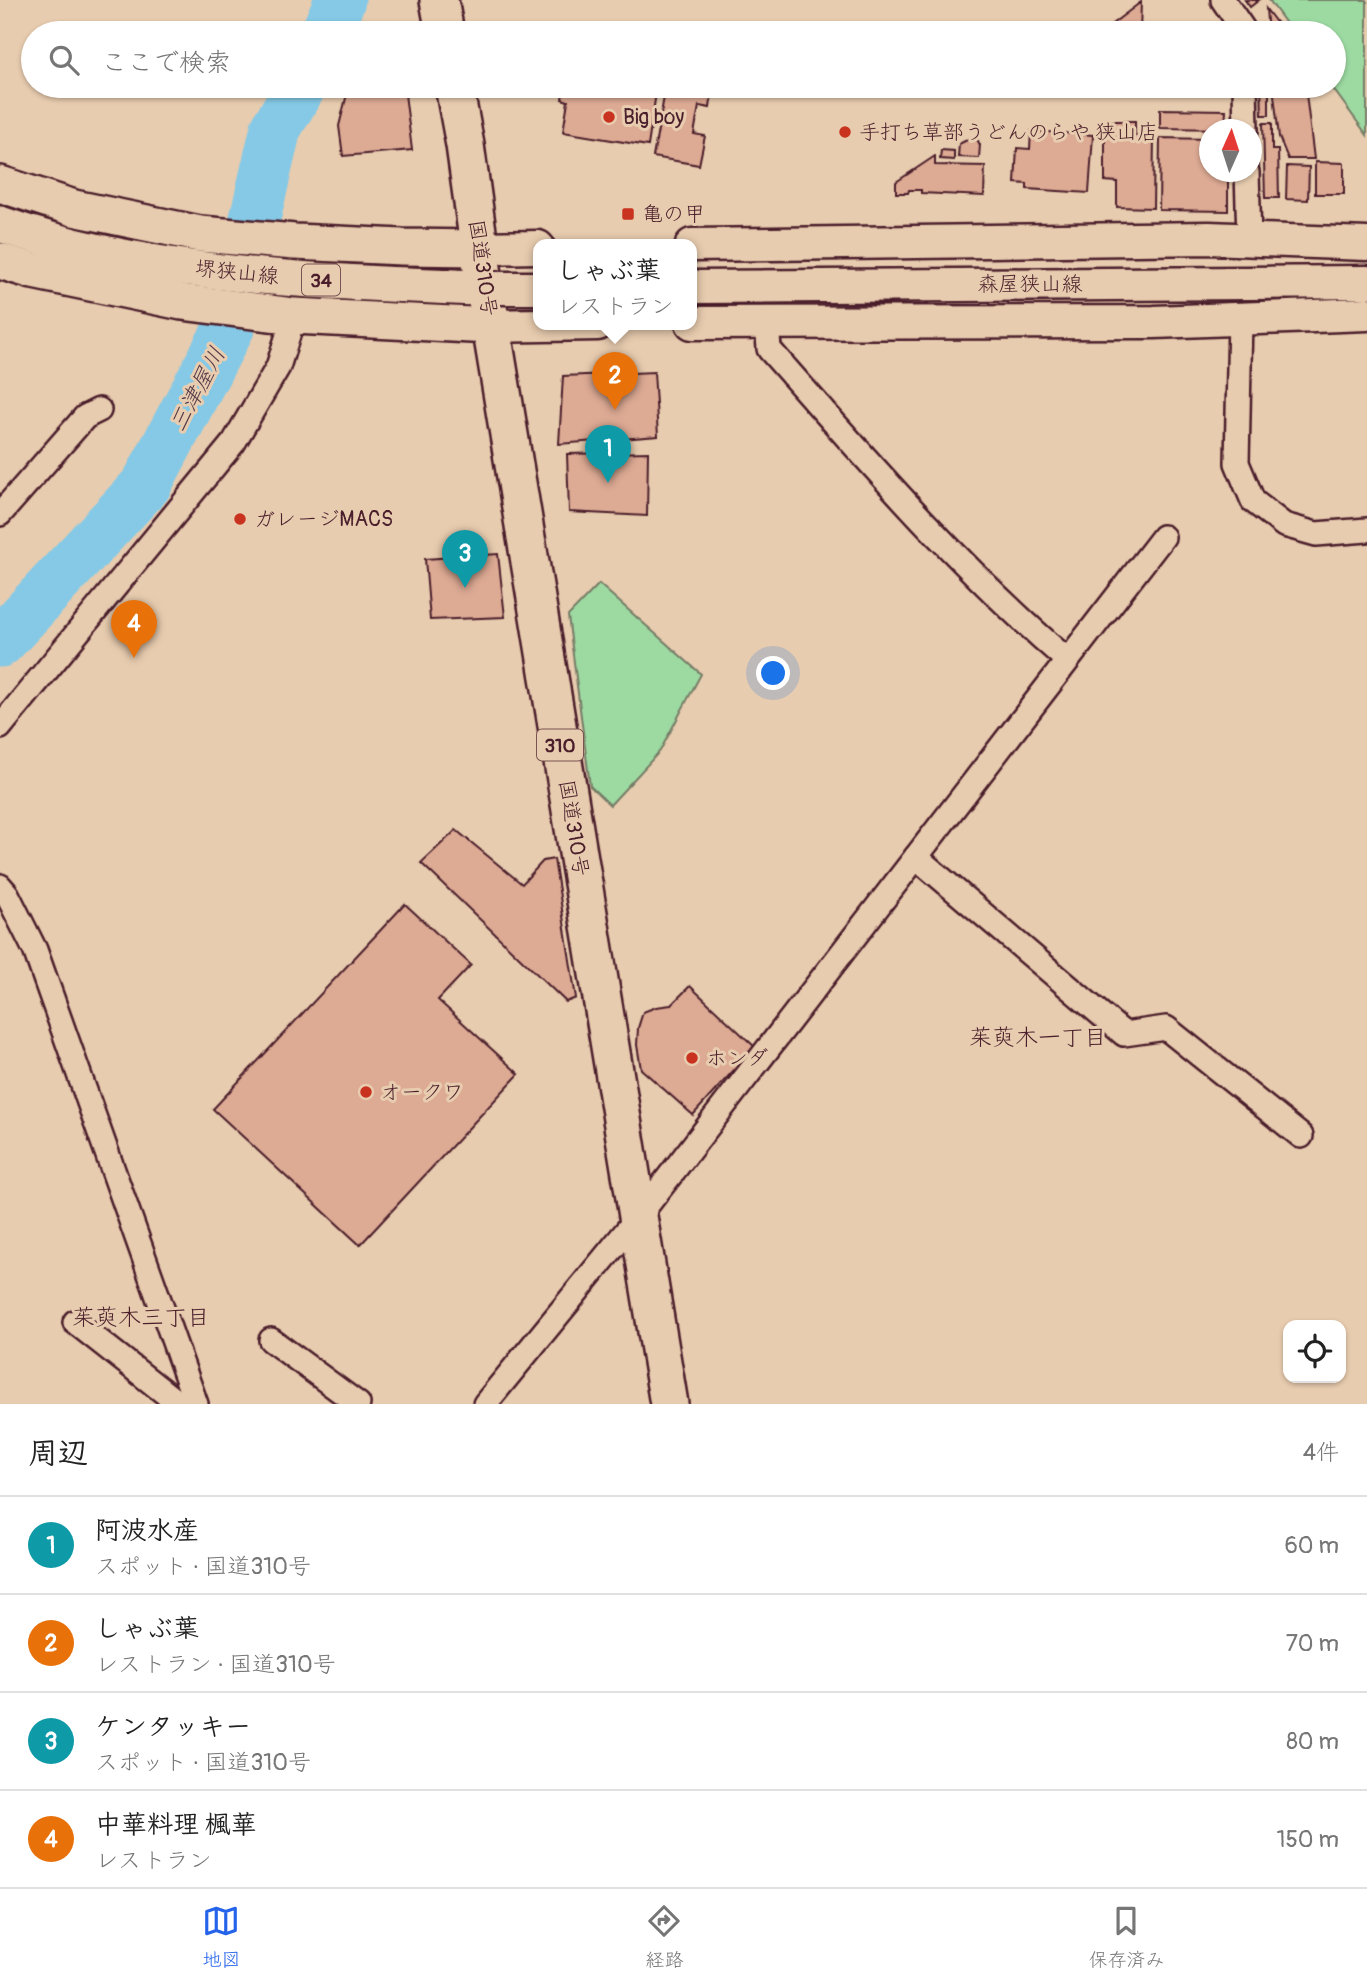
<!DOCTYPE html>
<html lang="ja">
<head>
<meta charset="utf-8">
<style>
	:root { --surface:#fff; --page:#f6f6f6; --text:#222; --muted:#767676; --line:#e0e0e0; --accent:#2563eb }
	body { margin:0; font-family:Pangolin,"Klee One",sans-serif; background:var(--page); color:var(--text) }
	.controls { position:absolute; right:21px; bottom:21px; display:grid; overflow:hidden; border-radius:14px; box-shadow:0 2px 5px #0004 }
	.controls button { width:63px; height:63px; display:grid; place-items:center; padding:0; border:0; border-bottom:2px solid var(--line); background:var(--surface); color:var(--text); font:35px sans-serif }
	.compass { position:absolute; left:1199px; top:119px; width:63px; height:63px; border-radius:50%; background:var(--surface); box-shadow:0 2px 5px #0004; rotate:3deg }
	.you { position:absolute; left:774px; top:674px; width:24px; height:24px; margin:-18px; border:5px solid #fff; border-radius:50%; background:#1a73e8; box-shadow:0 0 0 10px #1a73e833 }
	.badge { display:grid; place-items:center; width:46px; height:46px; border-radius:50%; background:var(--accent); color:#fff; font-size:23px; font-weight:700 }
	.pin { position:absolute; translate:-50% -58px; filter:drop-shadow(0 2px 4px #0008) }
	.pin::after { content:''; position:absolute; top:37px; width:24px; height:21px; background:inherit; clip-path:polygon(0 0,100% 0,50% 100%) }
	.popup { position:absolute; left:533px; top:239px; width:164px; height:91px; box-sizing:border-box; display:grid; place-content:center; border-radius:14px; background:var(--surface); filter:drop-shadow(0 2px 5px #0005); font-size:23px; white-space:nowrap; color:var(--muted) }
	.popup b { font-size:26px; color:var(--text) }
	.popup::after { content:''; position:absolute; left:50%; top:100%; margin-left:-14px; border:14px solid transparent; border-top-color:var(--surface) }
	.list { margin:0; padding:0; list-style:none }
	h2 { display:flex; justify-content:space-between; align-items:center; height:91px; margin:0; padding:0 28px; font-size:30px }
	h2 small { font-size:23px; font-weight:400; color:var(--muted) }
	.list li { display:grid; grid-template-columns:46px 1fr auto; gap:21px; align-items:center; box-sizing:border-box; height:98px; padding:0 28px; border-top:2px solid var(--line) }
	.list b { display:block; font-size:26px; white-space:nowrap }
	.list p { margin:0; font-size:23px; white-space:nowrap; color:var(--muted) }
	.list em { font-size:23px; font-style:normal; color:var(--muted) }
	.icon { flex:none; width:38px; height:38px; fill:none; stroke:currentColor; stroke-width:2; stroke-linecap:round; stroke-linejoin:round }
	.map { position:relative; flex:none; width:1367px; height:1404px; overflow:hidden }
	.search { position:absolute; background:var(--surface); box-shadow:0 2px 5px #0004; left:21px; right:21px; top:21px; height:77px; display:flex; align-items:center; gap:18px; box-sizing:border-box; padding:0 24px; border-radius:38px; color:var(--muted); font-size:26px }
	.sheet { height:483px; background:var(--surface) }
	nav { display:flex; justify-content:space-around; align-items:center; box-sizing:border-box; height:98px; border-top:2px solid var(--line); background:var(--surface); font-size:19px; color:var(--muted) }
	nav a { display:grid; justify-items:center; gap:4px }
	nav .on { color:var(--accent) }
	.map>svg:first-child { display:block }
</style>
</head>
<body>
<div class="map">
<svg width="1367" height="1404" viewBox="0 0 1367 1404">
	<rect width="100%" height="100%" fill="#e8ccaf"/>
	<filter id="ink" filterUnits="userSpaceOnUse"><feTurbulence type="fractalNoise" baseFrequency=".0143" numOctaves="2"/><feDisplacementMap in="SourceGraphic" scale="14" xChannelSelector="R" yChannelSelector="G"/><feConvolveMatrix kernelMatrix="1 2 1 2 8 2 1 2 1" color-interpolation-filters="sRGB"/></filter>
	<g filter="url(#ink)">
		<!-- green -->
		<g fill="#9ddaa2" stroke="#747c66" stroke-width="2">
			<path d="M1269 0H1367V135L1331 86H1334V33H1293Z"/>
			<path d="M599 584 701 674 660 751 610 805 590 786 568 616Z"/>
		</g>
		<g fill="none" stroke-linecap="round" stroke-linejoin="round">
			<!-- river -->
			<g stroke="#85c9e6" stroke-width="51">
				<path d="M326 33 340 0"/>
				<path d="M0 642 146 485 230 326 276 128 301 86"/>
			</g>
		</g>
		<!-- building -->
		<g fill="#ddaa94" stroke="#4a1f2b" stroke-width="2">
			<path d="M1245 0H1259L1250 7Z"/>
			<path d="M1141 2 1140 33H1112V24Z"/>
			<path d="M1266 9 1284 33H1268Z"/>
			<path d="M349 86H404L412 150 343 156 339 126Z"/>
			<path d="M564 86H657L648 146 563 132 568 101 562 99Z"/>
			<path d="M666 86H713L710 108 699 106 694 134 705 136 699 165 653 157Z"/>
			<path d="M1261 86H1269V115H1262Z"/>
			<path d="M1273 86H1305L1314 159H1288L1279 137Z"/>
			<path d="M1160 109 1226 110 1225 129 1160 128Z"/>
			<path d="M1105 121H1135V135L1154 136 1153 208 1117 207V182L1105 181Z"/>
			<path d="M1263 123H1272V150H1278L1279 198H1265Z"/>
			<path d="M1031 131 1093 135 1089 193 1027 189V184L1015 183 1017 148 1030 149Z"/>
			<path d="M973 137H976L980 145 979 158 958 157 959 144Z"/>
			<path d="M1160 138 1210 139V172H1228V211L1159 210Z"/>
			<path d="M941 150 954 151V160L940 159Z"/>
			<path d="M935 156V165L985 166 984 196 921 193V190H909L908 193H896V182Z"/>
			<path d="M1315 162 1344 163V194H1315Z"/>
			<path d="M1287 166 1309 167 1308 200 1286 199Z"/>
			<path d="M654 372 658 436 559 444 563 376Z"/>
			<path d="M648 452 647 516 569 512 567 454Z"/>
			<path d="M498 554 505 617 430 620 425 559Z"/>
			<path d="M456 830 522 884 543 861 554 859 576 998 566 1002 421 863Z"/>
			<path d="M405 904 471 965 438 1000 519 1074 360 1245 213 1109Z"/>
			<path d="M690 986 755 1047 693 1115 641 1069 637 1045 638 1028 643 1012 656 1007 671 1005Z"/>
		</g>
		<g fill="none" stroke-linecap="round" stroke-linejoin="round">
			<defs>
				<g id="minor">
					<path d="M1223 0 1243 29V33"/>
					<path d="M1245 86 1246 130"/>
					<path d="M1247 172 1249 239"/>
					<path d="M1240 318 1237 463 1253 501 1284 525 1316 534 1367 530"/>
					<path d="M767 322 769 349C864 457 958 566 1067 660"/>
					<path d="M0 514 85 417 99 410"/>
					<path d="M0 727 234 442 278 367 294 316"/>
					<path d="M916 857 1124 1034 1166 1028 1301 1136"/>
					<path d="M0 886 7 894 35 950 196 1404"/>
					<path d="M75 1322 179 1404"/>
					<path d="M271 1340 358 1404"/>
					<path d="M485 1404 638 1217 1163 537"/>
				</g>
				<g id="secondary">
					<path d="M692 245 1209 238 1367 244"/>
					<path d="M479 248 538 247"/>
					<path d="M692 287 1367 282"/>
					<path d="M692 323 1154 322 1367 314"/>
					<path d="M491 326 598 324"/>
				</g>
				<g id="primary">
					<path d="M0 184 74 208 200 234 295 242 402 247 479 248"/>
					<path d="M0 224C153 278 318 281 479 288"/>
					<path d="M0 261 33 271 182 302 294 316 491 326"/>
				</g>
				<g id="trunk">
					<path d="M439 0 445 33"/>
					<path d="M454 86 465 145 485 289 669 1404"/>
				</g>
			</defs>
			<!-- minor casing -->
			<use href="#minor" stroke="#4a1f2b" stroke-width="28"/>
			<!-- secondary casing -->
			<use href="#secondary" stroke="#4a1f2b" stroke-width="37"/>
			<!-- primary casing -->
			<use href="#primary" stroke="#4a1f2b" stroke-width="40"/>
			<!-- trunk casing -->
			<use href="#trunk" stroke="#4a1f2b" stroke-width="42"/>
			<!-- minor -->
			<use href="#minor" stroke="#e8ccaf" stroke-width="23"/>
			<!-- secondary -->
			<use href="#secondary" stroke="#e8ccaf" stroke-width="32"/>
			<!-- primary -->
			<use href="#primary" stroke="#e8ccaf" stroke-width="35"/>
			<!-- trunk -->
			<use href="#trunk" stroke="#e8ccaf" stroke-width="37"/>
			<defs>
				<path id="secondary-bridge" d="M479 288H538"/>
			</defs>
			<!-- secondary-bridge casing -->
			<use href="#secondary-bridge" stroke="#4a1f2b" stroke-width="37" stroke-linecap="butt"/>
			<!-- secondary-bridge -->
			<use href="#secondary-bridge" stroke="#e8ccaf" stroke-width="32"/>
		</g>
	</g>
	<!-- markers -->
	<g fill="#c8321e" stroke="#e8ccaf" stroke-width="2.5">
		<circle cx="609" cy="117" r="7"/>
		<circle cx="845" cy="132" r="7"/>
		<rect x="621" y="207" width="14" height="14" rx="3.5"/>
		<circle cx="240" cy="519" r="7"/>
		<circle cx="692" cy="1058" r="7"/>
		<circle cx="366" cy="1092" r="7"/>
	</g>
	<g text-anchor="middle" stroke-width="6" stroke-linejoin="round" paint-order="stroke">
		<!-- shield labels -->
		<g fill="#e8ccaf" stroke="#795353" stroke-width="2">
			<rect x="302" y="264.5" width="38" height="31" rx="5"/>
			<rect x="537" y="729.5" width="46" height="31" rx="5"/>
		</g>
		<g font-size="19" font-weight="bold" fill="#4a1f2b">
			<text x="321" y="287">34</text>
			<text x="560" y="752">310</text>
		</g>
		<!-- poi labels -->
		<g font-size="21" fill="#4a1f2b" stroke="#e8ccaf" text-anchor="start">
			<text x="623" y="124">Big boy</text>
			<text x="859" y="139">手打ち草部うどんのらや 狭山店</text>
			<text x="642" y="221">亀の甲</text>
			<text x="254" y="526">ガレージMACS</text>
			<text x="706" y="1065">ホンダ</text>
			<text x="380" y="1099">オークワ</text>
		</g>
		<!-- street labels -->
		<g font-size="21" fill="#4a1f2b" stroke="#e8ccaf">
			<text transform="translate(483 268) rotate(82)" y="7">国道310号</text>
			<text transform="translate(237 272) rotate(6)" y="7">堺狭山線</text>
			<text x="1030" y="291">森屋狭山線</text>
			<text transform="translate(574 828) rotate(81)" y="7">国道310号</text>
		</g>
		<!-- water labels -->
		<g font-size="23" font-style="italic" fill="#533847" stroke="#e8ccaf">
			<text transform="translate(197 389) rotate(-62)" y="8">三津屋川</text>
		</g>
		<!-- neighbourhood labels -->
		<g font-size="23" fill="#4a1f2b" stroke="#e8ccaf">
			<text x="1038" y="1045">茱萸木一丁目</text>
			<text x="141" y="1325">茱萸木三丁目</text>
		</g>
	</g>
</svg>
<div class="controls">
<button><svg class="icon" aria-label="locate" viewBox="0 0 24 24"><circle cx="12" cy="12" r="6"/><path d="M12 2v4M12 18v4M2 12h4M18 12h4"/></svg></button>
</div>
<svg class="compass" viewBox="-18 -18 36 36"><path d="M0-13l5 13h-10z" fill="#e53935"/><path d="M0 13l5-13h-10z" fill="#767676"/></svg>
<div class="you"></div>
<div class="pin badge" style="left:608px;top:483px;background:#0f9aa8">1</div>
<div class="pin badge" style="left:615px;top:410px;background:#e8710a">2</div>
<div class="popup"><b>しゃぶ葉</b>レストラン</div>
<div class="pin badge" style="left:465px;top:588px;background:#0f9aa8">3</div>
<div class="pin badge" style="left:134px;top:658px;background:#e8710a">4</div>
<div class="search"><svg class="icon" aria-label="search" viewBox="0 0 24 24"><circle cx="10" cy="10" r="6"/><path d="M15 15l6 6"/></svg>ここで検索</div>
</div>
<section class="sheet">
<h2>周辺<small>4件</small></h2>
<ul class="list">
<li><span class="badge" style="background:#0f9aa8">1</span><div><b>阿波水産</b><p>スポット · 国道310号</p></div><em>60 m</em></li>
<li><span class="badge" style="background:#e8710a">2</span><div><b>しゃぶ葉</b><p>レストラン · 国道310号</p></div><em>70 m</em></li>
<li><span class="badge" style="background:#0f9aa8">3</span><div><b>ケンタッキー</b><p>スポット · 国道310号</p></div><em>80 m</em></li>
<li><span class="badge" style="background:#e8710a">4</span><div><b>中華料理 楓華</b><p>レストラン</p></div><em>150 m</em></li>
</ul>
</section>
<nav>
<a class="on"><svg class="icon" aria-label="map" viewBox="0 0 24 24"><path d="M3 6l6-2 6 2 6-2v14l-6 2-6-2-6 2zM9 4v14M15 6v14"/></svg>地図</a>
<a><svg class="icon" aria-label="directions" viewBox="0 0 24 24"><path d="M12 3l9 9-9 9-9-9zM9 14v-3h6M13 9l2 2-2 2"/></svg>経路</a>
<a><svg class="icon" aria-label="saved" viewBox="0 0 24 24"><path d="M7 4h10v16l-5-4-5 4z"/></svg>保存済み</a>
</nav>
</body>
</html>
